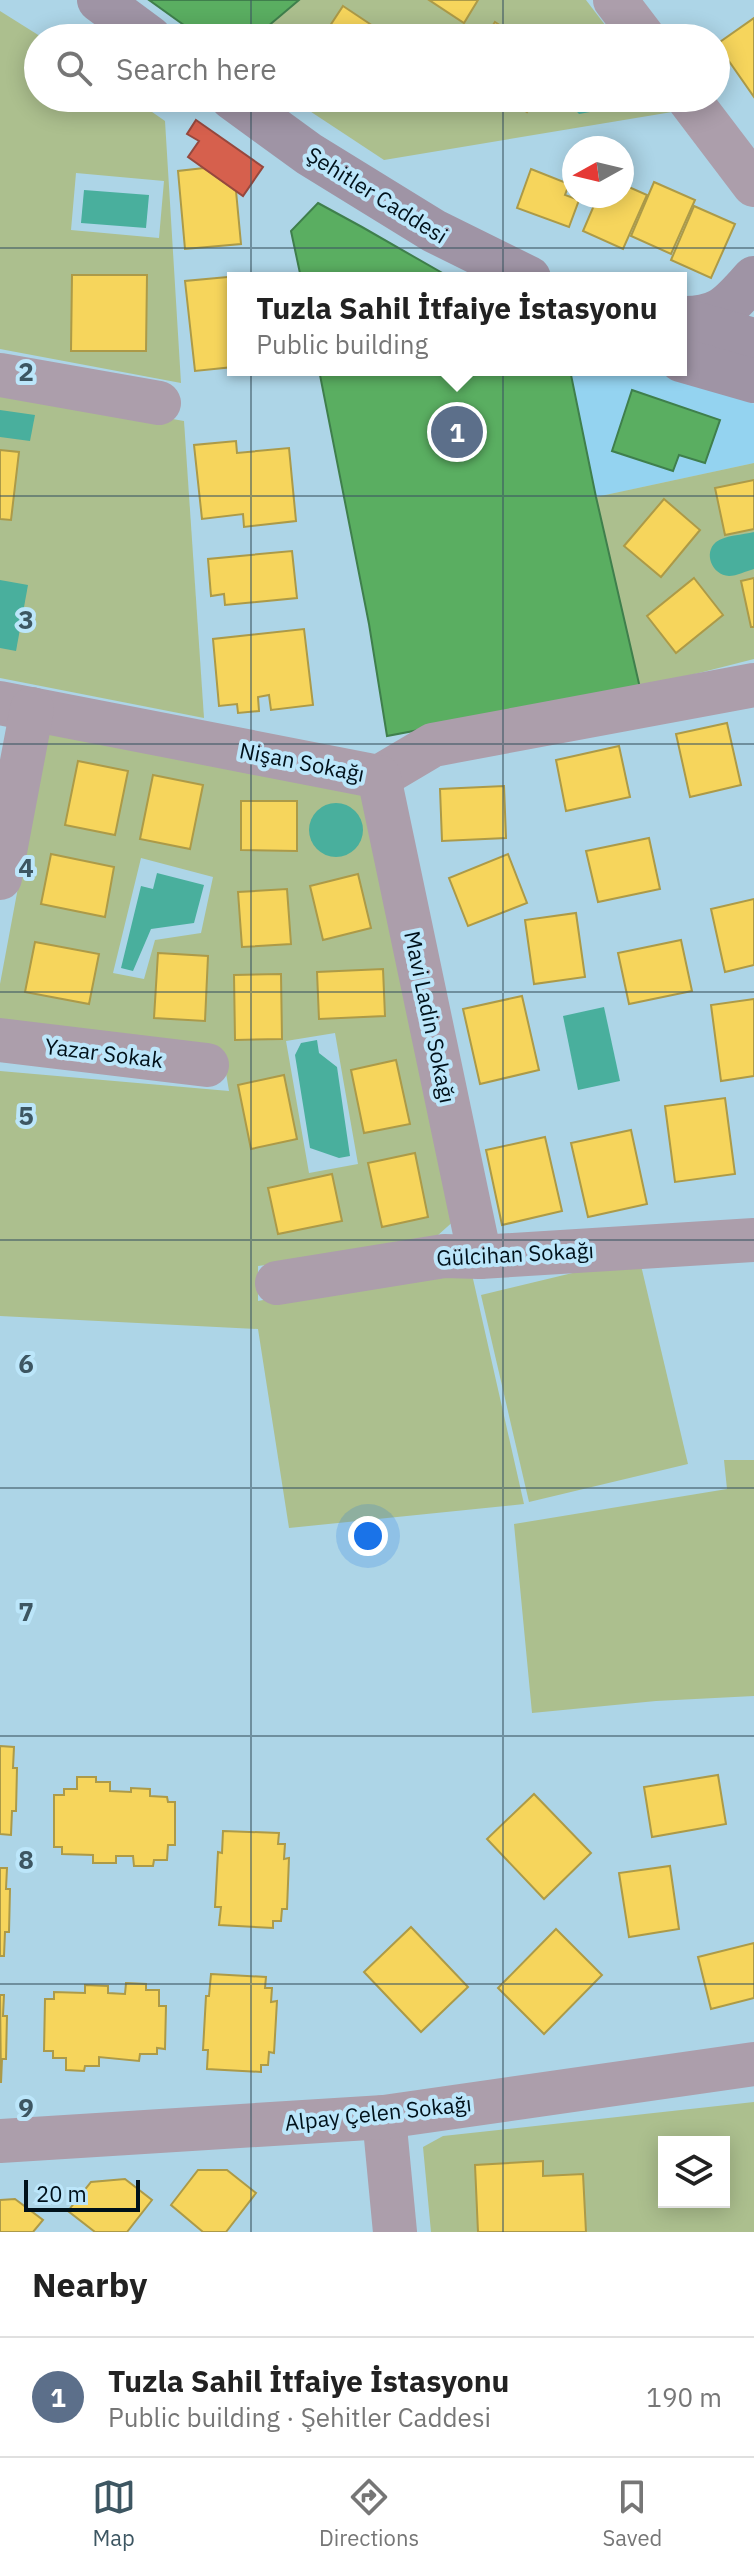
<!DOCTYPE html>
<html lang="en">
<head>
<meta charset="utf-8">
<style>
	:root { --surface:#fff; --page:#f2f2f2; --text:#222; --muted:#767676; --line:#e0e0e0; --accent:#3d5662 }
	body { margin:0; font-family:"IBM Plex Sans",sans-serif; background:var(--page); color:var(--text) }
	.controls { position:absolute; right:24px; bottom:24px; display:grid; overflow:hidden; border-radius:0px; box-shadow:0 4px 20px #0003 }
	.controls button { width:72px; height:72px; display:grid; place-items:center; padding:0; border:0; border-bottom:2px solid var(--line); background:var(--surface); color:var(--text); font:40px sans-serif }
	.compass { position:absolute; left:562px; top:136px; width:72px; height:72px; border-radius:50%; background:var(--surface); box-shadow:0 4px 20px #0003; rotate:262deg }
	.scale { position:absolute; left:24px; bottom:20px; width:116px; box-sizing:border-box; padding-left:8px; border:4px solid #00111a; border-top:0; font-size:22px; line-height:28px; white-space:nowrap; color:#00111a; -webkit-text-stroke:6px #bce6fa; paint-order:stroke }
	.you { position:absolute; left:368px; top:1536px; width:28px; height:28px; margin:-20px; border:6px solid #fff; border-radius:50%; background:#1a73e8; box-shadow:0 0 0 12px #1a73e833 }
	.badge { display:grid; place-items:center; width:52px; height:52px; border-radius:50%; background:var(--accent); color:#fff; font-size:26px; font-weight:700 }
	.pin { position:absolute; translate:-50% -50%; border:4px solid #fff; box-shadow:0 2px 8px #0006 }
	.popup { position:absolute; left:227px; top:272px; width:460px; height:104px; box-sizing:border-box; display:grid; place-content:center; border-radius:0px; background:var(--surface); filter:drop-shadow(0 2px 6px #0005); font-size:26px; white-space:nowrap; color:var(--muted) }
	.popup b { font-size:30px; color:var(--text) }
	.popup::after { content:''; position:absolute; left:50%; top:100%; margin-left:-16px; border:16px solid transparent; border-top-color:var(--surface) }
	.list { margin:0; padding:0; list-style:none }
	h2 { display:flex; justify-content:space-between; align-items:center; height:104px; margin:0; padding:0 32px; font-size:34px }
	h2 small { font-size:26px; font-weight:400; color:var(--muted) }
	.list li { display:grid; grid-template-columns:52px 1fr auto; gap:24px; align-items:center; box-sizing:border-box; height:120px; padding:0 32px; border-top:2px solid var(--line) }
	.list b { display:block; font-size:30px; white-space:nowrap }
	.list p { margin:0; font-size:26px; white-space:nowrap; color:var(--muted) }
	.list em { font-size:26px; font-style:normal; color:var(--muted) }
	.icon { flex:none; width:44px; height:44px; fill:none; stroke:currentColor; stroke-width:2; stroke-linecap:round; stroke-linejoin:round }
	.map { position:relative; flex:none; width:754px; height:2232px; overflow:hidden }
	.search { position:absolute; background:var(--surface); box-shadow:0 4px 20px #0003; left:24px; right:24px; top:24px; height:88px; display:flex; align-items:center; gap:20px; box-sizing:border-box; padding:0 28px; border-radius:44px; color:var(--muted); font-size:30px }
	.sheet { height:224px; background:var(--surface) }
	nav { display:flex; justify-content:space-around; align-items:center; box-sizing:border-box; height:112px; border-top:2px solid var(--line); background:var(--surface); font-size:22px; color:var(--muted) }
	nav a { display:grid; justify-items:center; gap:4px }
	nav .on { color:var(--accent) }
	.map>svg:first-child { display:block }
</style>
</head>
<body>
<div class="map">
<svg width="754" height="2232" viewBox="0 0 754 2232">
	<rect width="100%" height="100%" fill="#add5e7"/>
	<!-- built -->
	<path fill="#94d3f0" d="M570 370H652L754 404V463L596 497Z"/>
	<!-- green -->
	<g fill="#acbf8e" fill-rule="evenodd">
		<path d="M299 0H586L615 38H254Z"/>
		<path d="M0 11 43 38H38V98H132L165 121 181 383 0 349ZM76 173 164 181 159 238 71 230Z"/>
		<path d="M290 98H661L672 112 384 160Z"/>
		<path d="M0 389 184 421 204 718 0 678Z"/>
		<path d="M754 463V659L640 688 596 497Z"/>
		<path d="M48 727 367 789 457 1218 427 1245 258 1266V1301L450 1265 471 1270 524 1504 289 1528 258 1329 0 1316V1071L229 1091 223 1055 0 1030V984ZM141 858 213 877 201 933 155 940 144 979 113 973ZM335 1033 358 1164 309 1173 286 1041Z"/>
		<path d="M639 1257 688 1464 529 1502 481 1295Z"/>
		<path d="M724 1460H754V1696L656 1701 532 1713 514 1524 727 1489Z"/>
		<path d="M754 2102V2232H431L423 2147 443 2136ZM664 2142H724V2202H664Z"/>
	</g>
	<!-- water -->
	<g fill="#49af9d">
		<path d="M564 98H623L612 108 579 114Z"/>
		<path d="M84 190 149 195 146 228 81 223Z"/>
		<path d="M0 410 35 415 30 441 0 437Z"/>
		<path d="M754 532V569C746 571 737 576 729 576 712 575 703 553 716 542 725 535 743 535 754 532Z"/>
		<path d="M0 580 28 585 16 651 0 648Z"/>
		<circle cx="336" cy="830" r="27"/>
		<path d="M157 873 204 885 194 923 151 929 133 971 121 968 141 886 153 889Z"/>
		<path d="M604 1007 620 1081 578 1090 563 1016Z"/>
		<path d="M317 1040 319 1053 337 1067 350 1156 339 1158 310 1148 295 1055 301 1043Z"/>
	</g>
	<!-- homes -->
	<g fill="#f6d55c" stroke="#ac9a48" stroke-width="2">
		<path d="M429 0H478L464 23Z"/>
		<path d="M343 6 391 38H322Z"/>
		<path d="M754 18V97L717 44Z"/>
		<path d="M495 22 520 38H485Z"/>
		<path d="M505 98H536L527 112Z"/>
		<path d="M204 168 236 191 241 244 185 249 178 171Z"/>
		<path d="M531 169 569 184 565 195 579 200 569 227 517 208Z"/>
		<path d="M654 182 695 200 671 254 631 236Z"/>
		<path d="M622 184 647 195 623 249 583 231 598 196H622Z"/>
		<path d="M694 206 735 224 711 278 671 260Z"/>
		<path d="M72 275H147L146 351H71Z"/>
		<path d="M249 275V278H233V367L195 371 185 281Z"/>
		<path d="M236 441 237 453 289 448 296 521 244 527 243 514 202 519 194 445Z"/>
		<path d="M0 450 19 452 11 520 0 519Z"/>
		<path d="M550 464 583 651 407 682 376 506 403 501 402 490Z"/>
		<path d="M754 480V529L725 535 715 488Z"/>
		<path d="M664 499 700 530 661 577 624 546Z"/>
		<path d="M292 551 297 598 225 605 224 594 211 596 208 559Z"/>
		<path d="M694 578 723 615 676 653 647 616Z"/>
		<path d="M754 578V627H751L741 581Z"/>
		<path d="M304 629 313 705 271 710 269 695 258 697 259 711 238 713 237 704 219 706 213 639Z"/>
		<path d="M727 723 741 785 690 797 676 734Z"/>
		<path d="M619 746 630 797 566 811 556 760Z"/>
		<path d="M78 761 128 771 115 835 65 825Z"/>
		<path d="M153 775 203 785 190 849 140 839Z"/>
		<path d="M504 786 506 838 442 841 440 789Z"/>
		<path d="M241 801H297V851L241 850Z"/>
		<path d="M649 838 660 889 598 902 586 851Z"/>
		<path d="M51 854 114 867 105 917 41 904Z"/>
		<path d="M508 854 527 903 468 926 449 878Z"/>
		<path d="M358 874 371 928 323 940 310 886Z"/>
		<path d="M287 889 291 944 242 947 238 892Z"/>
		<path d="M754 899V965L725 972 711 909Z"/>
		<path d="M576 913 585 977 534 984 525 920Z"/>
		<path d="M681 940 692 991 629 1004 618 953Z"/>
		<path d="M35 942 99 954 89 1004 25 992Z"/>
		<path d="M158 953 208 956 205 1021 154 1018Z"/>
		<path d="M383 969 385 1016 319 1019 317 972Z"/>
		<path d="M281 974 282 1039 235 1040 234 975Z"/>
		<path d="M522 996 539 1070 480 1084 463 1009Z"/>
		<path d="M754 999V1076L721 1081 711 1005Z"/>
		<path d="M396 1060 410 1124 364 1133 351 1070Z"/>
		<path d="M284 1075 297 1139 251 1149 238 1085Z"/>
		<path d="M725 1098 735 1174 675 1182 665 1106Z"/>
		<path d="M631 1130 647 1204 588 1217 571 1143Z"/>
		<path d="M545 1137 562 1211 502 1225 486 1150Z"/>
		<path d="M415 1153 428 1217 382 1227 368 1163Z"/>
		<path d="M332 1174 342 1221 278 1234 268 1188Z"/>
		<path d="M0 1746 14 1747 13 1768H17L16 1811H12L11 1835 0 1834Z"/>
		<path d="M718 1775 726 1824 652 1837 644 1787Z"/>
		<path d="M77 1777H96V1782H110V1791L131 1792V1788L150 1789V1796L167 1797 168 1802H175V1845H168L167 1860H154L153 1866H134L133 1856H116V1863H93V1855L62 1854V1847H54V1795H64V1789H77Z"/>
		<path d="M534 1794 591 1853 544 1899 487 1839Z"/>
		<path d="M223 1831 279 1833 278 1844H285L284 1859 289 1858 287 1909H282L281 1921H273V1928L219 1925 221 1907H215L218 1852 222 1853Z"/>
		<path d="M670 1866 679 1929 629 1937 619 1873Z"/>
		<path d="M0 1868H7L6 1889H10L9 1932H5L4 1956H0Z"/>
		<path d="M411 1927 468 1987 421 2032 364 1972Z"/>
		<path d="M556 1929 602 1975 544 2034 498 1988Z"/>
		<path d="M754 1943V1998L711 2009 698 1957Z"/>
		<path d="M211 1974 266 1977 265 1988H272L271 2002 277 2001 274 2053 269 2052 268 2065H261V2072L207 2069 208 2050H203L206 1996H209Z"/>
		<path d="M126 1983 146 1984V1990H159V2006H166L165 2049 157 2048V2054H140L139 2061 99 2057V2066H85L84 2071 66 2070V2058H53V2051H44L45 1999H54V1992L85 1993V1985L108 1986V1993L125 1994Z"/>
		<path d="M0 1995H4L3 2016H7L6 2059H2L1 2083Z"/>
		<path d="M543 2161V2176L583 2174 586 2232H478L475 2165Z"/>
		<path d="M198 2170H227L256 2193 226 2232H203L171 2205Z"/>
		<path d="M125 2179 152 2200 127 2232H95L68 2211 91 2182Z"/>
		<path d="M15 2199 43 2220 33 2232H0V2200Z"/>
	</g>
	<!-- shops -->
	<path fill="#d6604d" stroke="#96483e" stroke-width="2" d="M196 120 263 167 243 196 188 157 199 141 187 134Z"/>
	<!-- public -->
	<g fill="#5aae61" stroke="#3f7f4c" stroke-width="2">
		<path d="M149 0H299L254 38H202Z"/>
		<path d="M318 203 362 227 451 278H301L291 231Z"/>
		<path d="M319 370H570L596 497 640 688 387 736 369 624Z"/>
		<path d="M632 390 720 420 705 463 679 455 673 471 612 451Z"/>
	</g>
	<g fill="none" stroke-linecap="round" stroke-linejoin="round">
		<!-- minor -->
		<g stroke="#ac9eab" stroke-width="44">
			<path d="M615 0 644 38"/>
			<path d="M688 98 754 185"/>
			<path d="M0 375 159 403"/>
			<path d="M0 703 379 777 433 745 754 685"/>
			<path d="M379 777 480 1257"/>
			<path d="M0 878 32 709"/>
			<path d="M0 1040 207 1065"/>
			<path d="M277 1283 444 1256 480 1257 754 1240"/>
			<path d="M384 2117 395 2232"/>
			<path d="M0 2141 384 2117 754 2064"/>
		</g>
		<!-- major -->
		<g stroke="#9f94a5" stroke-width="44">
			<path d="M99 0 150 38"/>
			<path d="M232 98 309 154 434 231 529 278"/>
			<path d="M681 318C721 319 729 305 754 278"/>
			<path d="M683 320 754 340"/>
			<path d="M681 360 754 381"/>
		</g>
	</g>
	<!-- grid -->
	<path fill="none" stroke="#3d5662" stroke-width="2" stroke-opacity="0.55" d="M251 0V38M503 0V38M251 98V2232M503 98V2232M0 248H754M0 496H754M0 744H754M0 992H754M0 1240H754M0 1488H754M0 1736H754M0 1984H754"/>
	<g text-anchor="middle" stroke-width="8" stroke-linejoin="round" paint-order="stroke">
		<!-- street labels -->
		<g font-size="22" fill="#00111a" stroke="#bce6fa">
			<text transform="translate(377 195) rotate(32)" y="8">Şehitler Caddesi</text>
			<text transform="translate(302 762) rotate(11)" y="8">Nişan Sokağı</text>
			<text transform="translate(430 1017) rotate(78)" y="8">Mavi Ladin Sokağı</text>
			<text transform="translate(104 1053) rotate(7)" y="8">Yazar Sokak</text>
			<text transform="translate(515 1254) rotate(-3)" y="8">Gülcihan Sokağı</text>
			<text transform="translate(378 2113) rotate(-6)" y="8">Alpay Çelen Sokağı</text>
		</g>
	</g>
	<g font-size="26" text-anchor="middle" font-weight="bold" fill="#3d5662" stroke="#bce6fa" stroke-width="8" stroke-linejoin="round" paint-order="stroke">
		<text x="26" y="381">2</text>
		<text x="26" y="629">3</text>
		<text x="26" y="877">4</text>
		<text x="26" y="1125">5</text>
		<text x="26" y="1373">6</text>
		<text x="26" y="1621">7</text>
		<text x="26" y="1869">8</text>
		<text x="26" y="2117">9</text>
	</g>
</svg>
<div class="controls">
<button><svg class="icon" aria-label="layers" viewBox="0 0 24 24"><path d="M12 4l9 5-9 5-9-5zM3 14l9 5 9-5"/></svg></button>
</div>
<svg class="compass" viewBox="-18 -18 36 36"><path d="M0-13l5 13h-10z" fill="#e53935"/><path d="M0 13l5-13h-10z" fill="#767676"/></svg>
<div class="scale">20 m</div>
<div class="you"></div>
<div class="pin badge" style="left:457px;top:432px;background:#5c6f8a">1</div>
<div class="popup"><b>Tuzla Sahil İtfaiye İstasyonu</b>Public building</div>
<div class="search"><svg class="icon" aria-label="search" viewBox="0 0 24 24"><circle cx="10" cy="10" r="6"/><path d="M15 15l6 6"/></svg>Search here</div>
</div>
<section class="sheet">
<h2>Nearby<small></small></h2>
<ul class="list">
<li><span class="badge" style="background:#5c6f8a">1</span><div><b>Tuzla Sahil İtfaiye İstasyonu</b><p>Public building · Şehitler Caddesi</p></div><em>190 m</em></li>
</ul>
</section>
<nav>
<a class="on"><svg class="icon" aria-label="map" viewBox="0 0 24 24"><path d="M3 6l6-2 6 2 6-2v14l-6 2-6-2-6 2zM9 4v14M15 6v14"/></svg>Map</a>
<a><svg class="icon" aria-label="directions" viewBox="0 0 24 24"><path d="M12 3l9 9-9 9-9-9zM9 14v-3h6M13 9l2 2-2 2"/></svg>Directions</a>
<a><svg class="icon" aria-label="saved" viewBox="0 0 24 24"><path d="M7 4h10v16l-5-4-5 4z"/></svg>Saved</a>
</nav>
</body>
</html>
